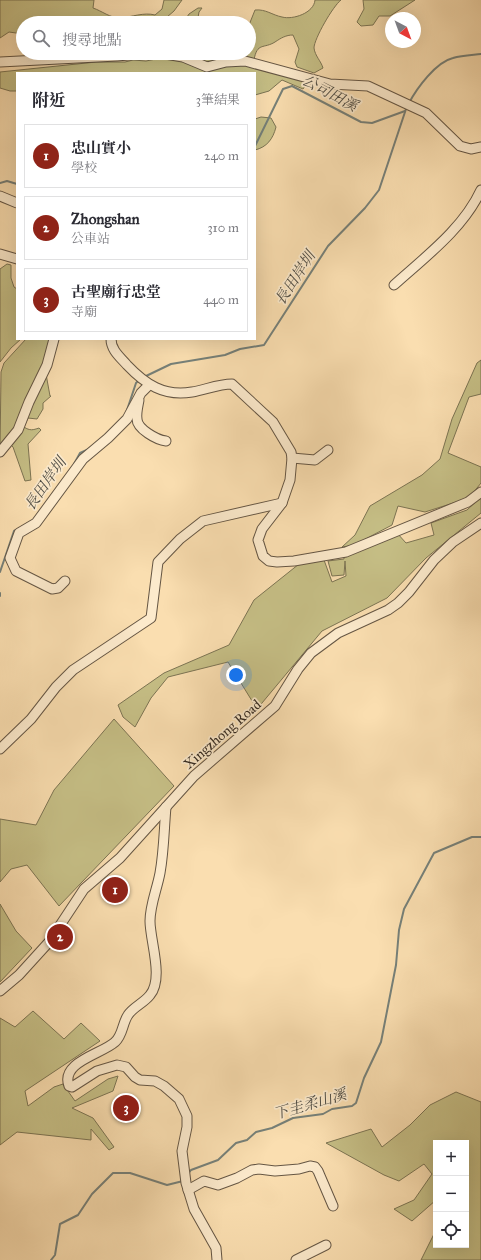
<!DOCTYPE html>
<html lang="zh-TW">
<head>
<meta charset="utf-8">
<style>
	:root { --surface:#fff; --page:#f7f7f7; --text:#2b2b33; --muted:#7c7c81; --line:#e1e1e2; --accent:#8f2418 }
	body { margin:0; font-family:"IM FELL Great Primer","Noto Serif TC",serif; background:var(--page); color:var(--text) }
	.controls { position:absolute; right:12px; bottom:12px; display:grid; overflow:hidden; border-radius:0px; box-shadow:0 4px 16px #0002 }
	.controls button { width:36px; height:36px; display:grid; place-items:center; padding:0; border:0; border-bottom:1px solid var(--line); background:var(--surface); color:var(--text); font:20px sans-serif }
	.compass { position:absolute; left:385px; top:12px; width:36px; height:36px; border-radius:50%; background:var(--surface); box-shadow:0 4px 16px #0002; rotate:139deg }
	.you { position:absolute; left:236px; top:675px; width:14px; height:14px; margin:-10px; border:3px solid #fff; border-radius:50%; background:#1a73e8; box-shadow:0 0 0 6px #1a73e833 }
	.badge { display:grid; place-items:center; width:26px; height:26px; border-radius:50%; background:var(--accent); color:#fff; font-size:13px; font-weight:700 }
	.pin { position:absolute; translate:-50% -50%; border:2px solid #fff; box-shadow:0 1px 4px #0006 }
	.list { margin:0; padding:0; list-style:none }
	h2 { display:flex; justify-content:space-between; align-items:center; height:52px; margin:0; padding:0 16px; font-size:17px }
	h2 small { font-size:13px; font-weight:400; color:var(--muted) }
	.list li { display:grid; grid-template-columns:26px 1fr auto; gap:12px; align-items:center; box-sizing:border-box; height:64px; margin:0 8px 8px; padding:0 8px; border:1px solid var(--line); border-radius:0px }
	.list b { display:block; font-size:15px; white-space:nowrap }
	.list p { margin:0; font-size:13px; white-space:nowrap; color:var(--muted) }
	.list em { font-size:13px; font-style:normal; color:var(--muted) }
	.icon { flex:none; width:22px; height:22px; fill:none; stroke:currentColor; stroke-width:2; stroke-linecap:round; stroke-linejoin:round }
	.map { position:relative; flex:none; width:481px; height:1260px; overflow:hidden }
	.search { position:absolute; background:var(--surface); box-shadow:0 4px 16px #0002; left:16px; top:16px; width:240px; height:44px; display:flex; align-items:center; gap:10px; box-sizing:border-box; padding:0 14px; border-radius:22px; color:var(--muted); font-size:15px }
	.panel { position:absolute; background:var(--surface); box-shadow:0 4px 16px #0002; left:16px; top:72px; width:240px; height:268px; border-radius:0px }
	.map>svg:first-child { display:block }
</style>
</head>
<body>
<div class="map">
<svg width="481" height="1260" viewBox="0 0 481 1260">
	<rect width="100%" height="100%" fill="#fadeb0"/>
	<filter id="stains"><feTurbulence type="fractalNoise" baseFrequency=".005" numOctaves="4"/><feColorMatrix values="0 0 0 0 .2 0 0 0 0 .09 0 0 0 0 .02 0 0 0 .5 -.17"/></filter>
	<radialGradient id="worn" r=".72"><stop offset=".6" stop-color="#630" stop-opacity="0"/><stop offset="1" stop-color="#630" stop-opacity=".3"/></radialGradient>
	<!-- green -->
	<g fill="#c6bf86" stroke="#7c7453">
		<path d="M0 0H94L93 8C102 11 110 18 120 18 132 17 144 12 155 15L162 9 164 0H182L174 11 160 23H116L112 18 94 17 75 23H23V34L9 32 0 38Z"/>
		<path d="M315 0H341C333 6 314 39 314 48 315 56 321 61 323 68L314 73 297 67 295 62 299 49 293 35C286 35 281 38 275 42 264 49 257 42 254 60L263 70 268 72 309 81 303 89 282 80 269 91 255 95V73H17V91H10L0 88V72L96 62H125L133 60 146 61 156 59 158 55 189 58 198 53H249V25L255 10C266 9 272 15 282 17 293 20 314 13 315 0Z"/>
		<path d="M363 0H415L390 16H379L373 25 361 26 357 22 364 9Z"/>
		<path d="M198 8H202L199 12 197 23H183L189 14Z"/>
		<path d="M261 117 271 118 276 127C273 139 267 147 255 150V119Z"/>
		<path d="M7 264 11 265V278L14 287 17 289V339H21L11 348 0 362V269Z"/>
		<path d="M26 339H57L46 374 50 396H51L43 403V409L37 419 28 418 24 427C30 431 33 430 39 428L41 430 28 444 31 480 25 481 13 447 10 444 0 453 1 372 4 363Z"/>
		<path d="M481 360V394L469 397 448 453 481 467V483L469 498 425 512 398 506 392 525 354 545 342 547 355 535 370 506 422 475 440 459 452 419 477 363Z"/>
		<path d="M481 497V513L426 558 387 598 322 631 257 709 228 662 168 677 151 698 135 727 123 717 118 705 164 673 229 645 254 600 299 564 324 560 332 582 346 576 345 561 344 575 332 576 328 561 344 559V555L397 533 406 543 434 535 431 523 467 510Z"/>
		<path d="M114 719 174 786 59 906 27 865 11 869 0 882V819L36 825 54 790Z"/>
		<path d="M0 904 16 931 32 948 0 982Z"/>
		<path d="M33 1011 64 1039 81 1023 100 1041 25 1091 28 1106 54 1087 63 1084 75 1101 108 1079 118 1076 113 1091 72 1108 93 1118 114 1147 109 1150 91 1129V1140L17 1132 0 1145V1018L15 1027Z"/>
		<path d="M456 1092 481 1102V1260H421L436 1230V1245H466V1143H436V1200L412 1221 394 1209 414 1200 432 1174 424 1164 399 1181 384 1175 326 1143 371 1129 382 1147 410 1125 430 1105Z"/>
	</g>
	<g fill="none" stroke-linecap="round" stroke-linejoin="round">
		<!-- stream -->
		<g stroke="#768079" stroke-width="2">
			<path d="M409 103C417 88 436 62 453 58 462 55 472 55 481 54"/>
			<path d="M255 146 283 89 292 86 361 122 372 123 405 111"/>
			<path d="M0 183 7 181 17 184"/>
			<path d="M144 377 171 364 225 355 240 349 264 345 328 246 365 208 379 190 407 106"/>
			<path d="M126 413 136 383 139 380"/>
			<path d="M74 464 80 453 89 449"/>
			<path d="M0 572 14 531 16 530"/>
			<path d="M0 593V596"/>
			<path d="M188 1174 191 1170 218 1160 236 1143 247 1140 256 1132 272 1128 293 1118 323 1114 332 1109 352 1106 356 1103 364 1078 381 1042 396 965 399 930 404 909 434 853 472 837H481"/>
			<path d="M51 1260 55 1255 60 1224 78 1215 92 1194 113 1173H130L167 1185 183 1181"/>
		</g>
		<defs>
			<g id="minor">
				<path d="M159 53 183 57 207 67 226 62 245 61 330 84 368 86 426 113 460 146 471 149 481 147"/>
				<path d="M0 62 117 56 149 53"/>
				<path d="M0 196 17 203"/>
				<path d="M0 254 17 259"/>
				<path d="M394 285C425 257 463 229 481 190"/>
				<path d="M111 339C111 350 120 357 127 365 145 384 164 397 192 392 205 390 218 384 232 384L273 422 291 452 292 458 290 480 282 503 262 529 258 540 263 556 269 561 277 562 294 561 346 552 468 502 481 492"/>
				<path d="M139 400C138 406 136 413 137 419 137 429 157 440 166 441"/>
				<path d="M0 452 18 430 29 402 47 365 54 339"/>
				<path d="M292 458 315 460 328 450"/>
				<path d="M65 581 58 588 52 589 16 571 10 558 19 533 36 523 83 459 108 438 127 419 141 393 149 385"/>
				<path d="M0 749 31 719 56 687 73 670 151 618 158 562 180 539 203 521 282 503"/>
				<path d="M166 807C164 829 164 851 160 873 157 889 150 905 150 921 150 941 164 978 150 995 144 1003 133 1007 128 1015 122 1024 123 1035 115 1042 102 1054 60 1062 69 1086L72 1087 97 1071 117 1065 126 1067 135 1077 140 1080 155 1081 164 1086 179 1099 187 1116V1127L182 1151 186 1183 194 1209 216 1248 217 1260"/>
				<path d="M0 991 19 975 49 942 84 889 120 858 194 776 275 706 298 669 311 653 338 633 388 610 398 603 409 592 434 560 453 542 481 523"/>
				<path d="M188 1190 204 1181 218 1185 237 1178 252 1170 259 1169 275 1171 299 1169 310 1166 315 1167 318 1171 333 1206"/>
				<path d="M296 1260 326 1245"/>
			</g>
		</defs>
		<!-- minor casing -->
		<use href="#minor" stroke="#655644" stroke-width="11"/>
		<!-- minor -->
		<use href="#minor" stroke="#fceacc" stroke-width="9"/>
	</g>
	<g text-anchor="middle" stroke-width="3.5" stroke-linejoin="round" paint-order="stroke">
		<!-- street labels -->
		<g font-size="14" fill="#332920" stroke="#fceacc">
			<text transform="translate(222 734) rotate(-41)" y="5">Xingzhong Road</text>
		</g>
		<!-- water labels -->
		<g font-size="15" font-style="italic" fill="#4f4d45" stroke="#fceacc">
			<text transform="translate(330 93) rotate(28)" y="5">公司田溪</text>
			<text transform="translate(295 278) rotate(-57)" y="5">長田岸圳</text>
			<text transform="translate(45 484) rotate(-55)" y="5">長田岸圳</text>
			<text transform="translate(310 1104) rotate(-16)" y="5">下圭柔山溪</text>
		</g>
	</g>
	<rect width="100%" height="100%" filter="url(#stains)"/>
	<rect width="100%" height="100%" fill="url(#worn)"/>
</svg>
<div class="controls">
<button>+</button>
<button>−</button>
<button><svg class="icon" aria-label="locate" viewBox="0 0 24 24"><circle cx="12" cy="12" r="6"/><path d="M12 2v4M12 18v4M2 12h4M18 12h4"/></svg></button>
</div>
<svg class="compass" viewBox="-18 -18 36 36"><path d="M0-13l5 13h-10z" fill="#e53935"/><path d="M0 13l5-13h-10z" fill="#7c7c81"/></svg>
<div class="you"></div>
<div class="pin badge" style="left:115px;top:890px">1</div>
<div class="pin badge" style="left:60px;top:937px">2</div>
<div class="pin badge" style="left:126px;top:1108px">3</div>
<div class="search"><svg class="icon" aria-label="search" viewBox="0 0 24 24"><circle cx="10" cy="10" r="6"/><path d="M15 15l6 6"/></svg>搜尋地點</div>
<section class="panel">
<h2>附近<small>3筆結果</small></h2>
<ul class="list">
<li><span class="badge">1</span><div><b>忠山實小</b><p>學校</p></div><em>240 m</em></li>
<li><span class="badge">2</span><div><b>Zhongshan</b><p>公車站</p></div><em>310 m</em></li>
<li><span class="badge">3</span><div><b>古聖廟行忠堂</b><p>寺廟</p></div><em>440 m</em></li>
</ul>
</section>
</div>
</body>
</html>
